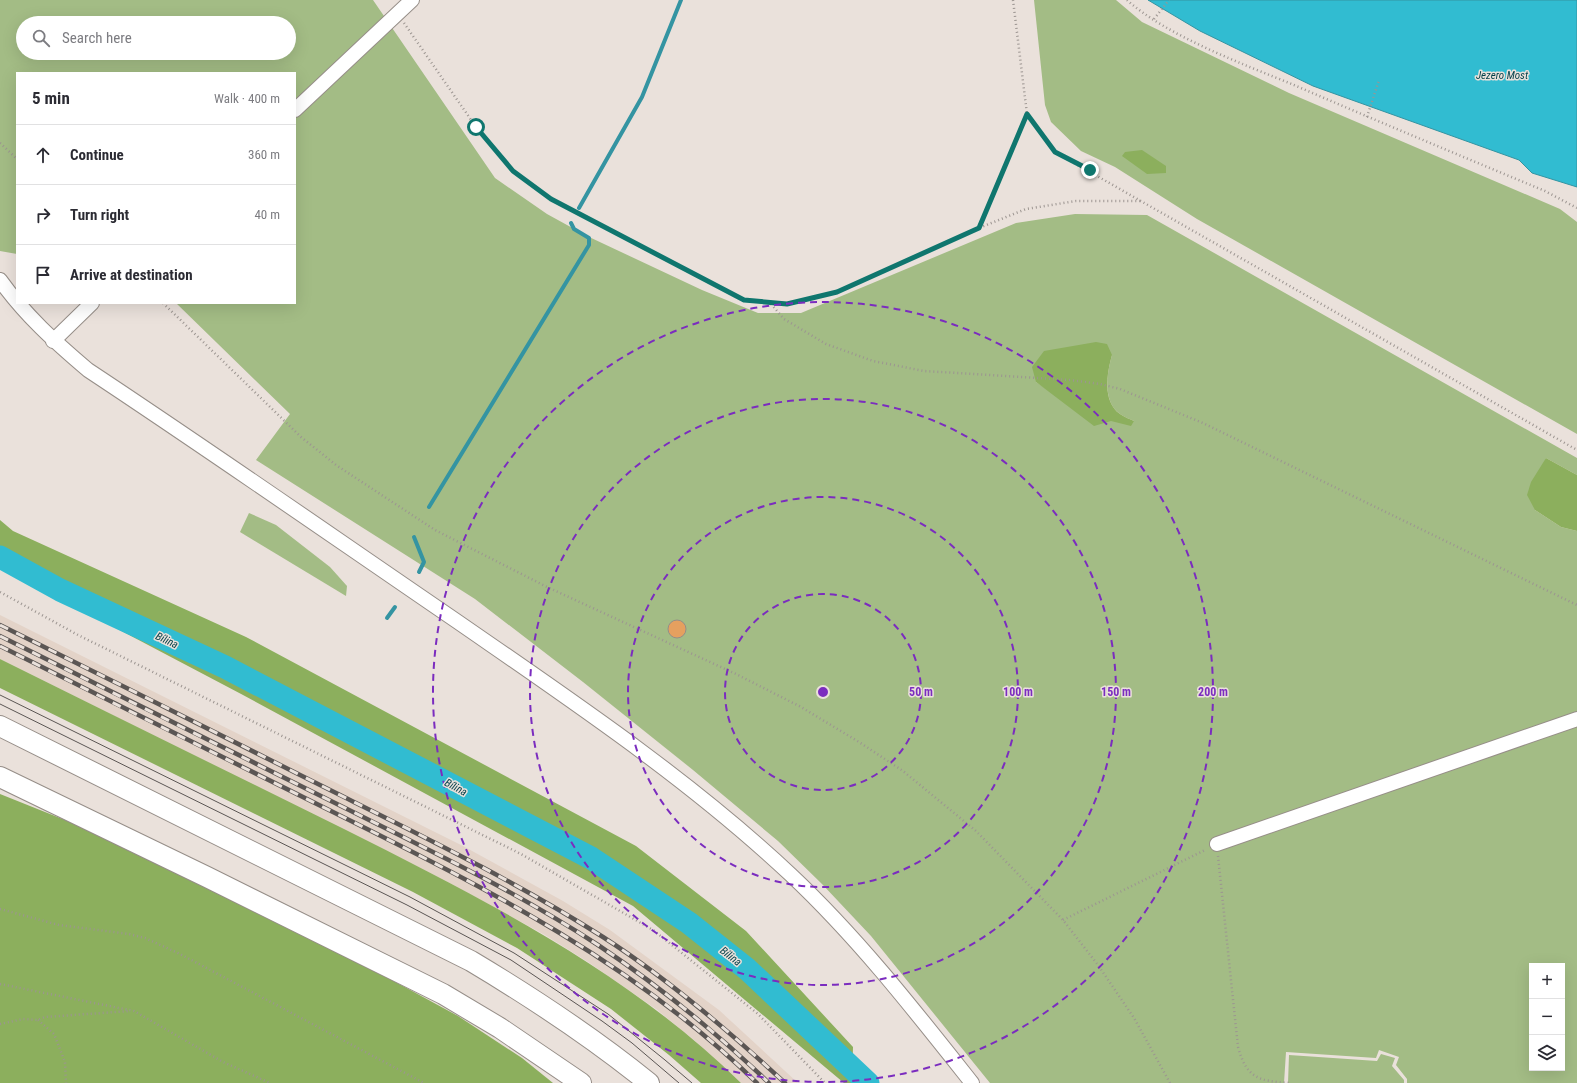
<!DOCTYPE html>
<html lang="en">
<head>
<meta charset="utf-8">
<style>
	:root { --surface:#fff; --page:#f2f2f3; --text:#2b2b33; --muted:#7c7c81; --line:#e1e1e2 }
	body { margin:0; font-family:"Roboto Condensed",sans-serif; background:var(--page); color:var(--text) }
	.controls { position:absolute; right:12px; bottom:12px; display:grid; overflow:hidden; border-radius:0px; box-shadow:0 4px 16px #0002 }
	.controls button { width:36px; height:36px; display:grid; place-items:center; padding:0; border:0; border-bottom:1px solid var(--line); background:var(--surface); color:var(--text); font:20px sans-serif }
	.stop { position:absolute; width:12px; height:12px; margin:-9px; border:3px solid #0f766e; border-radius:50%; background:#fff }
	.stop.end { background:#0f766e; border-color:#fff; box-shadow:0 1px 4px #0008 }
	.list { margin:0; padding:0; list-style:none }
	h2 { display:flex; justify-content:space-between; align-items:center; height:52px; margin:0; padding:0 16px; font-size:17px }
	h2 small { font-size:13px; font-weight:400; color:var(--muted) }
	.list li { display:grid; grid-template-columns:26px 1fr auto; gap:12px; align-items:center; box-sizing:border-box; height:60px; padding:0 16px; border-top:1px solid var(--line) }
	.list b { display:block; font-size:15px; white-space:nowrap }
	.list em { font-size:13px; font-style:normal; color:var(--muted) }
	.icon { flex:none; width:22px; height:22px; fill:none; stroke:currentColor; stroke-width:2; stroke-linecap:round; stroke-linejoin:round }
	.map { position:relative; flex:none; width:1577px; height:1083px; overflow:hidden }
	.search { position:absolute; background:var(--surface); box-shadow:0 4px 16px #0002; left:16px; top:16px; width:280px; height:44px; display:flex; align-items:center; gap:10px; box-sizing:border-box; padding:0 14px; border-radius:22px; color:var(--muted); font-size:15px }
	.panel { position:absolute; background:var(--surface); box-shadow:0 4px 16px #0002; left:16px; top:72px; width:280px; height:232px; border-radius:0px }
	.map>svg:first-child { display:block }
</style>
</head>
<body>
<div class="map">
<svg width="1577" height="1083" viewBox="0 0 1577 1083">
	<rect width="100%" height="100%" fill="#eae1db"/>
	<!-- built -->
	<path fill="#e3d3c8" d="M0 615 463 846 563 901 610 930 719 1010 798 1083H741L694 1040 656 1009 588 962 545 935 446 881 0 659Z"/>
	<!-- green -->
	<g fill="#a3bc85" fill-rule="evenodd">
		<path d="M0 0H373L495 178 547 214 587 236 702 290 758 313H801L1016 223 1075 214 1147 215 1577 458V475L1546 458 1535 510 1561 527 1577 531V1083H1407V1079L1396 1065 1399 1057 1379 1050 1376 1058 1286 1052 1284 1083H990L871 936 822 884 778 841 693 770 583 682 475 599 256 460 290 414 176 303H295V73H17V254L0 251ZM23 23H289V53H23ZM1112 355C1107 373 1102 401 1120 414 1124 417 1130 419 1134 421H1111L1060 398 1036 382ZM1532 966H1562V1068H1532Z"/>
		<path d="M1034 0H1116L1142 22 1289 93 1560 209 1577 222V434L1197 219 1115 167 1081 151 1051 122 1045 105Z"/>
		<path d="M249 513 276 525 330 567 347 586 346 596 240 532Z"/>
		<path d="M1381 1054 1395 1058 1392 1066 1404 1080V1083H1288L1289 1055 1377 1061Z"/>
	</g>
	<!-- forest -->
	<g fill="#8caf5d">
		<path d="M1142 150 1166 166V173L1147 174 1122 156 1125 152Z"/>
		<path d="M1096 342 1107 344 1112 355C1107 373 1102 401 1120 414 1124 417 1130 419 1134 421L1131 426 1111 421 1094 426 1036 382 1032 367 1044 351Z"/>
		<path d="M1546 458 1577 475V531L1561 527 1535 510 1527 495 1531 482Z"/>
		<path d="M0 520 13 531 246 637 636 846 746 931 853 1047 852 1083H844L633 906 243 695 0 567Z"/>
		<path d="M0 659C114 716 229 772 344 829 485 900 627 971 741 1083H701L669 1055 611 1009 517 948 413 892 0 688Z"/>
		<path d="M0 794 70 822 230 897 379 973 458 1016 522 1058 553 1083H0Z"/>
	</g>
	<!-- water -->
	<path fill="#31bcd1" stroke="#3494a2" d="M1148 0H1577V187L1532 173 1519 160 1313 86 1200 31Z"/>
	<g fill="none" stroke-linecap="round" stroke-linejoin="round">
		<!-- stream -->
		<g stroke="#3494a2" stroke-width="4">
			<path d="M579 208 642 97 681 0"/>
			<path d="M429 507 589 245V238L574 229 571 223"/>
			<path d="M414 537 424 562 419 572"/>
			<path d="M387 618 395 607"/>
		</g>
		<!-- river -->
		<path stroke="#31bcd1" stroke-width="23" d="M0 557 60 590 225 667 591 858 689 923 747 969 868 1083"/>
	</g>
	<!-- building -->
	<circle fill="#e5a05f" stroke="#958e87" cx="677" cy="629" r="9"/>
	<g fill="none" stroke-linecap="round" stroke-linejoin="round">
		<defs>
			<g id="minor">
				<path d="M295 110 412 0"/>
				<path d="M0 280C25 315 55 342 88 370 212 452 335 538 458 622 572 701 690 780 791 875 858 938 915 1011 972 1083"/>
				<path d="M53 341 92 303"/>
				<path d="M1217 844 1577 719"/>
			</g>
			<g id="highway">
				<path d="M0 726 471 961C533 998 592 1037 649 1083"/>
				<path d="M0 777 207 877 443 994 500 1028 581 1083"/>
			</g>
		</defs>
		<!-- minor casing -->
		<use href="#minor" stroke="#968e88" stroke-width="16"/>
		<!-- highway casing -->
		<use href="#highway" stroke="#968e88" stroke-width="22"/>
		<!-- path -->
		<g stroke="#9c9591" stroke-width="2.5" stroke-dasharray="1 3" stroke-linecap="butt">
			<path d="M1013 0 1027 114 1055 152 1577 450"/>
			<path d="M1127 0C1167 36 1243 64 1294 85 1377 121 1461 156 1545 191L1577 208"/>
			<path d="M1154 19 1169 0"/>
			<path d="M404 23 476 127 513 171 551 199 744 300 787 304 837 292 979 228 1026 209 1076 201H1141"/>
			<path d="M1367 117 1379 80"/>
			<path d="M0 143 17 159"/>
			<path d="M979 227 1027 114"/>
			<path d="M163 303 301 437 336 465 435 530 547 587 736 674 801 707 859 742 903 771 976 831 1063 920 1098 965 1134 1018 1170 1083"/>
			<path d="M771 304 784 319 826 344 873 361 924 371 1070 380 1100 384 1120 389 1203 423 1577 605"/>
			<path d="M0 592 78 635 521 854 653 930 758 1014 825 1083"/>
			<path d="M1218 856 1238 1047C1247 1079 1259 1081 1290 1083"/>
			<path d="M0 909 59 925 129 934 145 938 180 954 424 1083"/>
			<path d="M1063 920 1205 850"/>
			<path d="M0 984 134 1011 223 1062 270 1083"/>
			<path d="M38 1020 54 1034 65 1062 66 1083"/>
			<path d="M0 1024 23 1019 38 1020 45 1017 130 1011"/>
		</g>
		<!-- minor -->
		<use href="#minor" stroke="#fff" stroke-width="14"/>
		<!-- highway -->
		<use href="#highway" stroke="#fff" stroke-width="20"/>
		<!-- tram -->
		<g stroke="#5b5654" stroke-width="1">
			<path d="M0 695 410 897 514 953 608 1014 665 1060 692 1083"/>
			<path d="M0 704 407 905 511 960 602 1021 632 1043 679 1083"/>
		</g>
		<defs>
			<g id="rail">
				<path d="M0 625C107 678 213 731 320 785 416 833 512 879 603 937 668 979 728 1030 785 1083"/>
				<path d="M0 636C111 692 222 747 333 802 423 847 514 890 598 945 659 986 716 1032 769 1083"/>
				<path d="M0 646C113 703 226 759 339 815 490 890 635 964 757 1083"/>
			</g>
		</defs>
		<!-- rail casing -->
		<use href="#rail" stroke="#5b5654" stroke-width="4.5"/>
		<!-- rail -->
		<use href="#rail" stroke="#eae1db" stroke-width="3" stroke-dasharray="9" stroke-linecap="butt"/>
	</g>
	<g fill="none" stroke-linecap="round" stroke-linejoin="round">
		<!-- route -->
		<path stroke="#0f766e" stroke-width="5" d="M476 127 513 171 551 199 744 300 787 304 837 292 979 228 1027 114 1055 152 1090 170"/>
	</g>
	<!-- distance rings -->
	<g fill="none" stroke="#7b2cbf" stroke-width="2" stroke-dasharray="7 5">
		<circle cx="823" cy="692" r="98"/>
		<circle cx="823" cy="692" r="195"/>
		<circle cx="823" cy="692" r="293"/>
		<circle cx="823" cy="692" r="390"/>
	</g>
	<g text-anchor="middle" stroke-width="3" stroke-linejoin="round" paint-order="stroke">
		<!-- water labels -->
		<g font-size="11" font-style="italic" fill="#003f48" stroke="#eae1db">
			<text x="1502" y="79">Jezero Most</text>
			<text transform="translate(167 640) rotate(25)" y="4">Bílina</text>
			<text transform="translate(456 787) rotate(28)" y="4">Bílina</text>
			<text transform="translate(731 956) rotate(38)" y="4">Bílina</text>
		</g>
	</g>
	<circle cx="823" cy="692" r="6" fill="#7b2cbf" stroke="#eae1db" stroke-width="2"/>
	<g font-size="12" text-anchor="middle" font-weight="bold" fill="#7b2cbf" stroke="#eae1db" stroke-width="3" stroke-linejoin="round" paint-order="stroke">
		<text x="921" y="696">50 m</text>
		<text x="1018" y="696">100 m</text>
		<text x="1116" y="696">150 m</text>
		<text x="1213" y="696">200 m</text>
	</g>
</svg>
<div class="controls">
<button>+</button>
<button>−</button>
<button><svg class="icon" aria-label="layers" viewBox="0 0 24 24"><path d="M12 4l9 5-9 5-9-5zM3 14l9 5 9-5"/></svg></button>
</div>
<div class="stop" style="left:476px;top:127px"></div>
<div class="stop end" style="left:1090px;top:170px"></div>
<div class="search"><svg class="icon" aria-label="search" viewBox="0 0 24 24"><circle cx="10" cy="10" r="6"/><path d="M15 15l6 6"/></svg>Search here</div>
<section class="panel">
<h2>5 min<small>Walk · 400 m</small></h2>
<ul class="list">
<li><svg class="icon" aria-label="ahead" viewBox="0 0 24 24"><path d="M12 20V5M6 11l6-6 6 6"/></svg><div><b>Continue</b></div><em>360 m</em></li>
<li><svg class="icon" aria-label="right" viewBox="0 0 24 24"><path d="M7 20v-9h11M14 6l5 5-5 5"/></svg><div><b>Turn right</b></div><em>40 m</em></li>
<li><svg class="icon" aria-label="arrive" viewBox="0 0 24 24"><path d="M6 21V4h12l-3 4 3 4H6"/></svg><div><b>Arrive at destination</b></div></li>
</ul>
</section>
</div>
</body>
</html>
